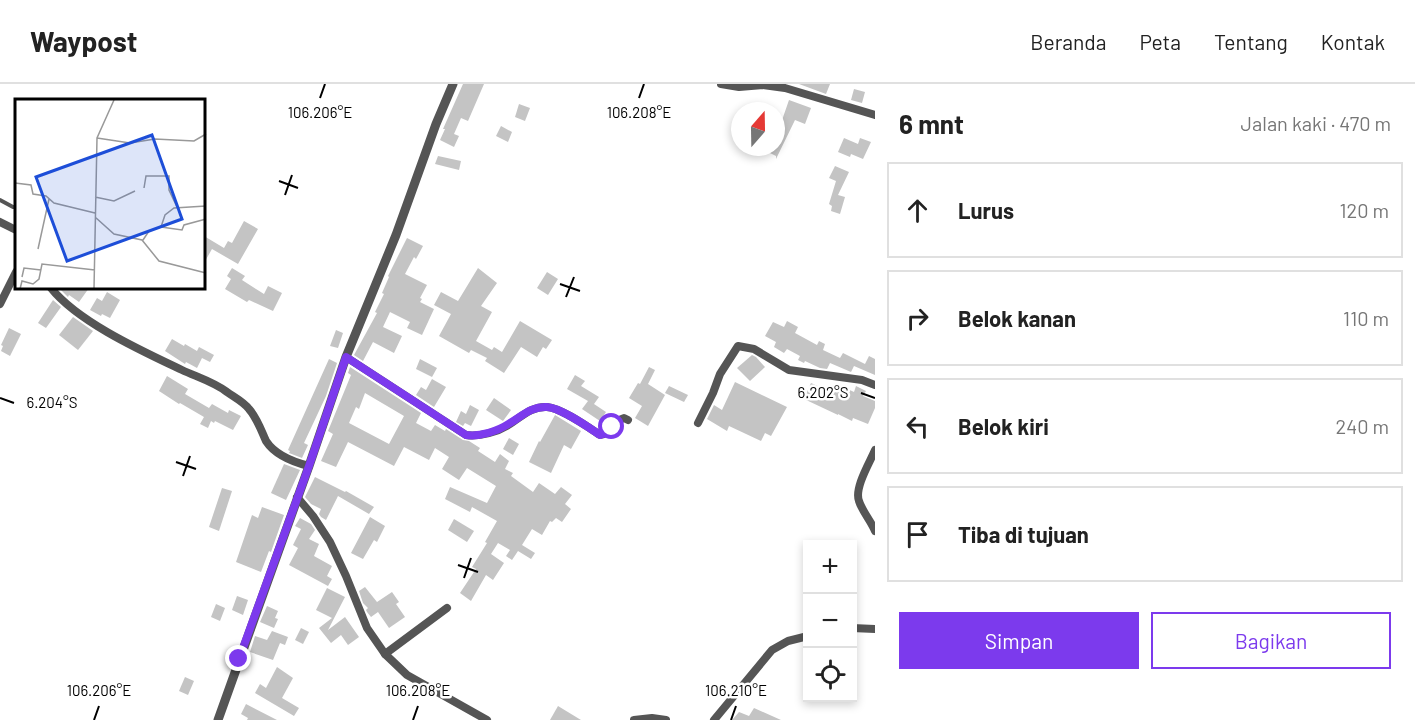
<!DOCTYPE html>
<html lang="id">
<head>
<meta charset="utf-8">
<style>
	:root { --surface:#fff; --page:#f6f6f6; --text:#222; --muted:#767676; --line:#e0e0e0; --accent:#7c3aed }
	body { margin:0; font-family:Barlow,sans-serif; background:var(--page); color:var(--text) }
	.controls { position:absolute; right:18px; bottom:18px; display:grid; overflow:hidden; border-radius:0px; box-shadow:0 3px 9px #0003 }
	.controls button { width:54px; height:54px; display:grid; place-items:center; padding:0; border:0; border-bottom:2px solid var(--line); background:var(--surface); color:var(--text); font:30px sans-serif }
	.compass { position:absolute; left:731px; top:18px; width:54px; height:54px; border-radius:50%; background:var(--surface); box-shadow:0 3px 9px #0003; rotate:20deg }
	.stop { position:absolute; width:18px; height:18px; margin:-14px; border:4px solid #7c3aed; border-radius:50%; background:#fff }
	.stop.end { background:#7c3aed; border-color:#fff; box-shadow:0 2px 6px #0008 }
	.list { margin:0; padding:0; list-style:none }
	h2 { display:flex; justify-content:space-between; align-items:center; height:78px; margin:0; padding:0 24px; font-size:26px }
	h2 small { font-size:20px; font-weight:400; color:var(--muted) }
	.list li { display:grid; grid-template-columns:39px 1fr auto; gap:18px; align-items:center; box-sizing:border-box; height:96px; margin:0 12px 12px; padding:0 12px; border:2px solid var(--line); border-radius:0px }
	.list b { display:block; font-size:22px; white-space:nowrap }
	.list em { font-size:20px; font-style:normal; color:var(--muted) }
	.actions { display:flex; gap:12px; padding:18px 24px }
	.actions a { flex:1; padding:14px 0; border:2px solid var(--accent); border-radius:0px; text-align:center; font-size:21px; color:var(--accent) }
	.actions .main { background:var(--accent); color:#fff }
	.icon { flex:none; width:33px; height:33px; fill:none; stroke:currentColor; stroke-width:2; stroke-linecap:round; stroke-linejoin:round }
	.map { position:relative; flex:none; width:875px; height:636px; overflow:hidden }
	header { display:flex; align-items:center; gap:36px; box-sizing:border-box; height:84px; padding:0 30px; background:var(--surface); border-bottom:2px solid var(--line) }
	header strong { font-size:28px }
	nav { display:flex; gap:33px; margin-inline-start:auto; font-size:21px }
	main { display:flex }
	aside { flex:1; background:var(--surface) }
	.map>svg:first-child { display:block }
</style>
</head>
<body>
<header>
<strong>Waypost</strong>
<nav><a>Beranda</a><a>Peta</a><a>Tentang</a><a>Kontak</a></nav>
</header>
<main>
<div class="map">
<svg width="875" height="636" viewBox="0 0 875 636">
	<rect width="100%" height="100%" fill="#fff"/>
	<!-- building -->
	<g fill="#c4c4c4" fill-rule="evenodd">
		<path d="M463 0H484L468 37 461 34 454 50 459 52 454 63 440 56 445 45H443Z"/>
		<path d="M799 0H830L826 10Z"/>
		<path d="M854 5 865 8 862 19 851 16Z"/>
		<path d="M789 16 811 24 805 40 795 36 776 75V72L758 63H776V40L780 42Z"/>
		<path d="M519 20 530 24 525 37 515 33Z"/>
		<path d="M501 42 512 48 508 58 496 52Z"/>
		<path d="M844 54 858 60 860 54 871 58 863 75 851 70 850 73 838 68Z"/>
		<path d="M438 72 461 77 459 86 435 80Z"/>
		<path d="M835 82 849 88 838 111 845 113 840 130 831 127 832 122 829 120 836 97 829 94Z"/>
		<path d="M244 137 258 145 238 180 212 165 204 179V152L224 164 228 157 232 159Z"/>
		<path d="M407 154 423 162 416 175 414 173 405 190 427 201 420 214 422 215 420 218 434 225 422 251 407 244 410 238 390 228 383 243 402 252 394 269 373 258 363 277 354 271 377 229 375 228 384 210 382 209 389 193 388 192Z"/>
		<path d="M232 184 245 192 242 196 264 210 268 202 282 209 273 227 249 216 247 218 225 205 231 195 227 192Z"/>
		<path d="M478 184 497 199 481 222 492 228 476 257 492 266 494 263 502 268 520 237 552 256 546 265 543 263 537 273 521 263 504 289 485 277 487 274 471 266 469 269 439 252 451 230 434 221 441 208 458 217Z"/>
		<path d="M547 188 558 195 548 211 537 204Z"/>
		<path d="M59 204H89L79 218 69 211 68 213Z"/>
		<path d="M107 208 120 216 110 234 102 230 101 232 90 226 97 214 102 217Z"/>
		<path d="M53 216 61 223 46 244 38 239Z"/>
		<path d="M73 233 93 247 78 266 59 251Z"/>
		<path d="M787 237 798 243 795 249 817 261 819 257 825 260 823 266 840 274 843 269 865 280 869 272 875 275V291L854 282 851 288 830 279 827 285 820 284 805 277 804 279 798 276 800 272 787 265 784 269 774 263 776 258 765 252 773 238 784 243Z"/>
		<path d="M9 244 21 250 10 272 1 267 3 262 1 261Z"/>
		<path d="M336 246 343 249 338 264 330 262Z"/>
		<path d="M172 255 184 262 185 260 197 267 199 263 214 271 210 278 202 274 197 284 186 278 185 280 165 267Z"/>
		<path d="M752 271 756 273 765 283 750 297 737 284Z"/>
		<path d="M329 275 337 279 326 312 304 359 308 361 302 374 289 369 290 367 288 366Z"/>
		<path d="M420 275 437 284 432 293 416 285Z"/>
		<path d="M350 283 421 329 416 339 431 347 435 341 445 347 446 345 463 356 469 357 480 364 478 367 495 378 500 370 509 377 505 385 513 389 511 392 533 408 539 399 555 410 561 403 572 411 565 420 571 425 562 438 556 434 552 438 550 437 542 451 532 445 522 461 535 469 531 475 518 467 512 476 506 472 510 466 498 459 491 470 504 479 493 496 486 491 471 517 460 509 476 485 472 483 487 459 485 458 497 437 472 423 470 428 445 415 450 403 487 419 496 402 467 384 459 396 442 385 449 373 435 364 429 376 404 363 394 382 348 358 336 383 321 377 333 350 328 347 351 291 348 289ZM365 309 404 332 389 360 349 339 356 323 359 325Z"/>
		<path d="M649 283 655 286 648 300 665 311 648 342 635 334 642 322 629 314 638 299 640 300Z"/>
		<path d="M575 291 585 297 581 302 599 313 594 320 606 328 600 337 582 325 588 317 567 305Z"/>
		<path d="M167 292 188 305 185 310 209 324 212 320 228 329 229 326 241 332 233 346 215 337 214 339 211 337 208 344 200 340 204 333 180 319 179 320 159 307Z"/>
		<path d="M432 295 446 303 434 323 416 311 421 303 426 306Z"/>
		<path d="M735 298 787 323 771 352 765 349 761 357 729 342 727 347 707 335 714 321 722 326Z"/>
		<path d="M811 299 833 309 837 300 854 308 856 302 866 307 863 312 875 317V324L868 340 853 334 852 337 838 330V331L804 315Z"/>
		<path d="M669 302 688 311 684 318 665 309Z"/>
		<path d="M494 314 511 326 503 337 486 326Z"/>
		<path d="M470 321 479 326 471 342 465 339 463 342 456 338 461 327 466 330Z"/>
		<path d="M555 331 581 347 571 365 564 361 551 389 529 378 539 357 540 358Z"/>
		<path d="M509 354 519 360 513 371 503 365Z"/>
		<path d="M284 380 300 386 286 416 271 409Z"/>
		<path d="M315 393 345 408 346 407 374 423 369 430 338 412 326 436 321 433 319 430 321 425 311 420 305 413Z"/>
		<path d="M222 404 232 407 219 447 209 443Z"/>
		<path d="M262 423 284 431 271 468 269 467 261 488 236 478 252 431 258 434Z"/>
		<path d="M370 433 385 442 377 458 374 456 363 475 351 469Z"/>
		<path d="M300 434 311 440 315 446 309 455 319 460 314 472 332 482 327 492 332 495 328 502 289 481 298 464 293 461 301 445 295 442Z"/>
		<path d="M454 435 474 447 467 458 448 446Z"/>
		<path d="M365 503 377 518 392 508 399 518 396 520 405 533 389 544 378 528 371 533 367 528 366 526 368 524 363 519 359 507Z"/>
		<path d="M327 504 345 513 328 546 345 533 359 553 348 561 341 551 331 559 319 544 332 534 316 526Z"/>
		<path d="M237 512 248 516 243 531 232 526Z"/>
		<path d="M216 520 225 524 220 537 211 533Z"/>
		<path d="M267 522 278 527 275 534 278 535 274 544 260 538Z"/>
		<path d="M301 544 309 548 303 560 295 556Z"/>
		<path d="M272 547 288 553 285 561 280 559 273 576 250 568 255 552 267 556Z"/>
		<path d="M277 583 293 594 282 614 299 624 294 632 255 609 260 600 266 604Z"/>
		<path d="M185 593 194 597 188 611 179 607Z"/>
		<path d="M246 620 277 636H247L248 634 241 630Z"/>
		<path d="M558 622 581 636H550Z"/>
		<path d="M754 624 781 636H732L739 628 749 632Z"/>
	</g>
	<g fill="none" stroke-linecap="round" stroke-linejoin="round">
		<!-- service -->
		<path stroke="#555" stroke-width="4" d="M0 116 13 123H16"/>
		<!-- minor -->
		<g stroke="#555" stroke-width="8">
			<path d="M721 0 739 3 763 1 785 4 875 31"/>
			<path d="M0 138 16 146"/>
			<path d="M51 204C78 238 142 267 182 286 197 293 214 298 227 308 234 313 244 318 249 325 257 334 261 346 266 357 275 371 293 378 309 382"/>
			<path d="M0 220 16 188"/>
			<path d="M346 273 466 351C480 353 498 348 510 340 522 332 532 322 547 323 561 324 588 343 600 351 611 350 613 337 624 334L628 336"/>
			<path d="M698 339 713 309 720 290 738 262 754 265 789 286 862 296 875 301"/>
			<path d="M875 366C870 378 854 404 859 417 862 427 871 437 875 447"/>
			<path d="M297 413 313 432 330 458 346 492 367 544 385 570 407 591 487 636"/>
			<path d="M852 544 875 545"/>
			<path d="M385 570 447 524"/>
			<path d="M634 636 652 634 666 636"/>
			<path d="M714 636 772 566 788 557 808 552"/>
		</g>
		<!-- tertiary -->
		<path stroke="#555" stroke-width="9" d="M218 636 309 382 346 273 396 151 436 40 453 0"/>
	</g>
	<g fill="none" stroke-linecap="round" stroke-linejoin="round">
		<!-- route -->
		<path stroke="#7c3aed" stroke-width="8" d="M239 575 309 382 346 273 466 351C480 353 498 347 510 339 522 332 532 322 547 323 561 324 588 343 600 351L609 348 612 343"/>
	</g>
	<!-- ticks -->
	<path fill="none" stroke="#000" stroke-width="2" d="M320 14 325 0M639 14 644 0M279 97 298 104M285 111 292 91M560 200 580 207M566 213 574 193M861 309 875 314M0 314 14 319M176 378 196 385M183 392 190 372M458 481 478 488M464 494 471 474M94 636 99 622M413 636 418 622M731 636 736 622"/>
	<!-- overview -->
	<g transform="translate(15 15)">
		<rect width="190" height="190" fill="#fff"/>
		<path fill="none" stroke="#999" stroke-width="1.5" d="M82 39 115 44 140 40 179 42 191 35M0 84 16 86 18 95 31 97 39 104 80 114M129 89 131 77H154V91L162 108M80 98 99 102 120 92M80 118 99 135 127 141 144 162 191 174M146 128 167 131 169 126 191 120M128 141 134 132 146 128 150 116 159 109 191 107M23 150 34 100M7 178 9 169 26 171M5 190 7 182 18 185 24 180 27 165 80 171M79 190 82 39 99 1"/>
		<path fill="#1d4ed8" fill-opacity="0.15" stroke="#1d4ed8" stroke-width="3" d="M137 36 167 120 52 162 21 78Z"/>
		<rect width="190" height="190" fill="none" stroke="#000" stroke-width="3"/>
	</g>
	<g font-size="15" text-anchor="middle" fill="#000" stroke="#fff" stroke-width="5" stroke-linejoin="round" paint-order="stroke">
		<text x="320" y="34">106.206°E</text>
		<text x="639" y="34">106.208°E</text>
		<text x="823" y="314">6.202°S</text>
		<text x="52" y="324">6.204°S</text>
		<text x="99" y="612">106.206°E</text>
		<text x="418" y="612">106.208°E</text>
		<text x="736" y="612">106.210°E</text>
	</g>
</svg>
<div class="controls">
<button>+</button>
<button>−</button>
<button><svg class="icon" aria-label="locate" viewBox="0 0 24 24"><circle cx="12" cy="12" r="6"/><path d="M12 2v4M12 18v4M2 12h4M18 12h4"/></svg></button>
</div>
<svg class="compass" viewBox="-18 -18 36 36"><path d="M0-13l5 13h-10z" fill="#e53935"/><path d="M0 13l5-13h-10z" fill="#767676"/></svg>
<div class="stop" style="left:612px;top:343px"></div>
<div class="stop end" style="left:239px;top:575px"></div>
</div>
<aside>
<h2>6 mnt<small>Jalan kaki · 470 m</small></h2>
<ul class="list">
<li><svg class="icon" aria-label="ahead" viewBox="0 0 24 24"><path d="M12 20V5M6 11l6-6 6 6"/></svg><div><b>Lurus</b></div><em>120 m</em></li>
<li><svg class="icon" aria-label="right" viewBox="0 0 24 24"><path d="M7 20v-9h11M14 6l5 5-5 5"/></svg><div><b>Belok kanan</b></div><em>110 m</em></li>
<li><svg class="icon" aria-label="left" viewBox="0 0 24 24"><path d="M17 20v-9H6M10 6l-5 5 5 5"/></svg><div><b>Belok kiri</b></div><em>240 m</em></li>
<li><svg class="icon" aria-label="arrive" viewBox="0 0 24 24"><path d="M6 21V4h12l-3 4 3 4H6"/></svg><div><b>Tiba di tujuan</b></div></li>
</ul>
<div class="actions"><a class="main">Simpan</a><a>Bagikan</a></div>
</aside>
</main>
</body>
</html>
